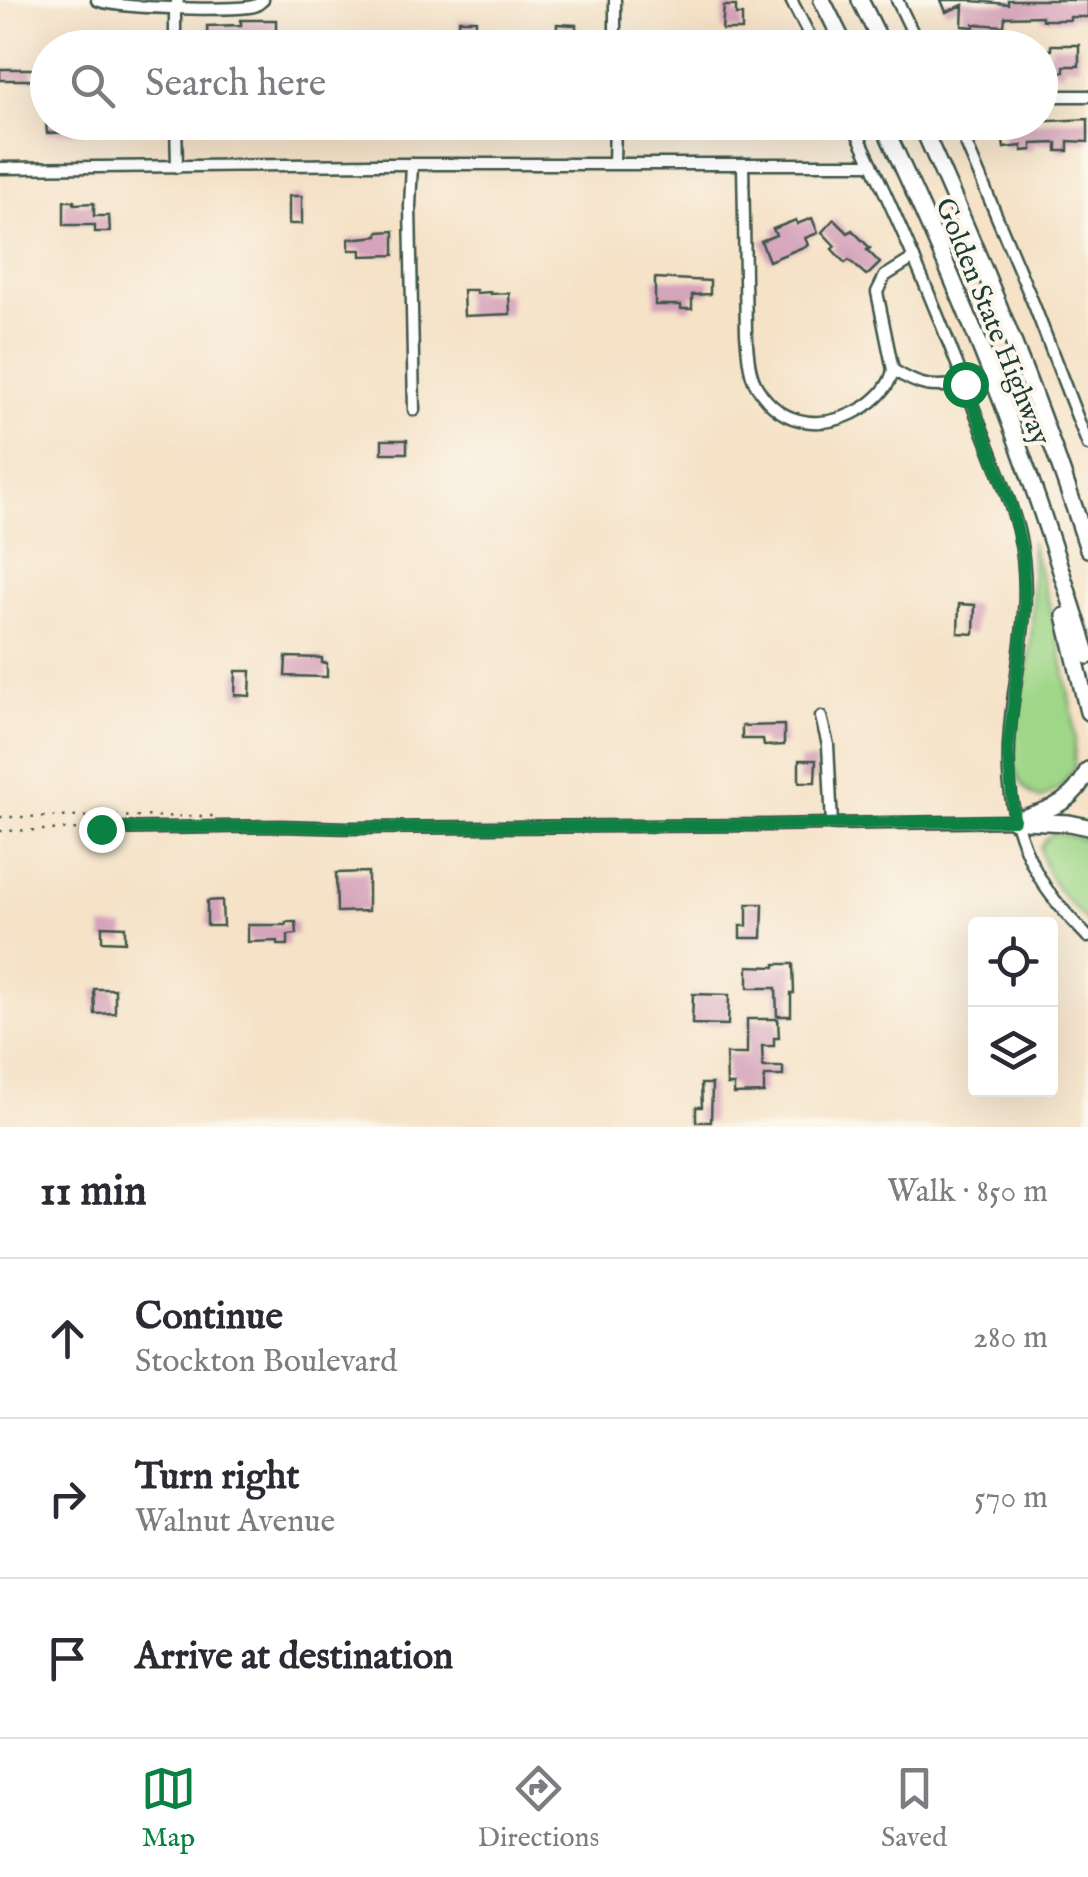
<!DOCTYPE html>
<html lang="en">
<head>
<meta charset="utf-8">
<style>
	:root { --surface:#fff; --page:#f2f2f3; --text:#2b2b33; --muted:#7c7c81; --line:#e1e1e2; --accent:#0b8043 }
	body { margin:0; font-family:"IM FELL English",serif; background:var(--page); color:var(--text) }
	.controls { position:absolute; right:30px; bottom:30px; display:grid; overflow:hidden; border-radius:10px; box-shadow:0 10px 40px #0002 }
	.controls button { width:90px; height:90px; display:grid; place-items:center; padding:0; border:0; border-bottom:2px solid var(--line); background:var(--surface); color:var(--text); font:50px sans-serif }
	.stop { position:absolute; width:30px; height:30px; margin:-22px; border:8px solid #0b8043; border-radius:50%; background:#fff }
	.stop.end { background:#0b8043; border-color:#fff; box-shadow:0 2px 10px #0008 }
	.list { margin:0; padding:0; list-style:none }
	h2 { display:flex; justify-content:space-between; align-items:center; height:130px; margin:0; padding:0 40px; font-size:42px }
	h2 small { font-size:32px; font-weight:400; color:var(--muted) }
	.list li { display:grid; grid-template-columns:65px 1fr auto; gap:30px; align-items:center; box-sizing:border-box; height:160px; padding:0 40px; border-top:2px solid var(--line) }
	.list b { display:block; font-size:38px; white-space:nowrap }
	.list p { margin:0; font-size:32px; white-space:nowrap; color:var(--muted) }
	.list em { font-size:32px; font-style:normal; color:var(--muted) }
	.icon { flex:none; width:55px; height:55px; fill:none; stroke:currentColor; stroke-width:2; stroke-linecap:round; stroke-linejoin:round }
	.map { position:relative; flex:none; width:1088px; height:1127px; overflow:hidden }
	.search { position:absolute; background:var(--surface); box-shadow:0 10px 40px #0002; left:30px; right:30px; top:30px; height:110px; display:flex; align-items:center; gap:25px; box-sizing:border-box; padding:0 35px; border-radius:55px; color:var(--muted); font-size:38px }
	.sheet { height:610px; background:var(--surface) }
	nav { display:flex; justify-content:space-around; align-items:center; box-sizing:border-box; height:140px; border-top:2px solid var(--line); background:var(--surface); font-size:28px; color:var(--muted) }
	nav a { display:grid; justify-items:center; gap:5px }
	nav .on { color:var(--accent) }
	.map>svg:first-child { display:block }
</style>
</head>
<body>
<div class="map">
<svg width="1088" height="1127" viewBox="0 0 1088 1127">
	<rect width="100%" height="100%" fill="#fbf7ec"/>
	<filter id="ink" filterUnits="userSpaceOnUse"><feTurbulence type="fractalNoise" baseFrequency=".01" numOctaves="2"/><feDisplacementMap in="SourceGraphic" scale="20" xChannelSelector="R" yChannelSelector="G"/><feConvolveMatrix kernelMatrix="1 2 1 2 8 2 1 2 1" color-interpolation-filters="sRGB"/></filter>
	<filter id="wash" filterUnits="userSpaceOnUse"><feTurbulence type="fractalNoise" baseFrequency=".0048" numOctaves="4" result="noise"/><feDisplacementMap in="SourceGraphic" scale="40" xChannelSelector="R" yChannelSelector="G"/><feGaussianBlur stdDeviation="2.25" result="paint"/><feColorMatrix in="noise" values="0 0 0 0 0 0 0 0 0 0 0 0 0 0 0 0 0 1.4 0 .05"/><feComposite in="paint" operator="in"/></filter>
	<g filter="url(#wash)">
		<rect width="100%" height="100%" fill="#f5e2c7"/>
		<!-- grass -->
		<g fill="#9fd688" stroke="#5f8a5e" stroke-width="2.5">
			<path d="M1031 541 1056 628 1073 717 1075 741 1074 768 1061 787 1040 799C989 777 1026 689 1030 649 1034 613 1033 577 1031 541Z"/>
			<path d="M1054 833 1088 840V923C1066 900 1045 880 1040 848L1046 838Z"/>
		</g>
		<g id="blocks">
			<!-- building -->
			<g fill="#d5a3ba">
				<path d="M941 0H975L972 1 1008 4V0H1088V17H1070V20H1042V16L1005 17 1004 26 974 24V27L962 26 963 5 946 12Z"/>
				<path d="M724 6H736V15H742V30H722Z"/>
				<path d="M241 20H276V35L230 34 228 48H215V40H208L207 26 241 25Z"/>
				<path d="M459 20H476V48H460Z"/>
				<path d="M557 24 576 25V48H556Z"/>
				<path d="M1051 45H1079V66H1064V72H1051V68L1040 69V50H1051Z"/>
				<rect x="0" y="69" width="33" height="11"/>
				<path d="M1088 119V142L1068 141V151H1057V143L1032 144V150L1022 151V146L1004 148 1001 128 1012 127 1011 123Z"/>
				<path d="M46 122H84L85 132 47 133Z"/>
				<rect x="289" y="196" width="13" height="28"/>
				<path d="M64 201H74V204L94 203V216H109L110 232H95V225H64Z"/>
				<path d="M812 218 818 233 805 238 808 245 769 261 761 241 776 235 773 229 796 220 797 224Z"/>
				<path d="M834 219 848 233 852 230 870 248 867 250 880 263 870 273 866 275 849 260 845 263 832 249 835 246 822 232Z"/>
				<path d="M394 231V255L361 256V250H349V239L378 236V232Z"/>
				<path d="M655 278 710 281V294L692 295V309H681V305H655Z"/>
				<path d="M463 290H476V293L490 292V294L509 293 510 314 464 316Z"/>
				<rect x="382" y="440" width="25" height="13"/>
				<path d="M959 604 975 605 974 634 958 633Z"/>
				<path d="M286 657 322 658V663H327V677L285 676Z"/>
				<path d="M236 671H251L250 696 235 695Z"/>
				<path d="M784 725V745L764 746 763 739H742V726Z"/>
				<path d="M799 760H816L815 782H799Z"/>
				<path d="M368 872V911L337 912 336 873Z"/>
				<path d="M222 900 223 926H207V901Z"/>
				<path d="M747 904H763L762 938H740V926H747Z"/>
				<path d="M286 922H296L297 934 288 935V945H278V941L248 942V925H286Z"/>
				<path d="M102 926 125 927V942L102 941Z"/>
				<path d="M775 964H793L794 993H791V1016H777L776 988H748V966L775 967Z"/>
				<path d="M94 989H115V1013L95 1014Z"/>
				<path d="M693 994 729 995 728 1025 692 1024Z"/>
				<path d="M747 1019H778L779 1038H774V1046H762L763 1067H783V1076H764V1093L734 1094V1085H727L726 1054H747Z"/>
				<path d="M701 1084H712L711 1122H696V1107H702Z"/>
			</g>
		</g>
	</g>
	<g filter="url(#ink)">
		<use href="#blocks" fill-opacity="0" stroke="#3f564a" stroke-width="2.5"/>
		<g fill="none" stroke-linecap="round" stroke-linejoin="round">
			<defs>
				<g id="minor">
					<path d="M97 0C113 9 226 10 249 7 257 6 257 5 263 0"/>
					<path d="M615 0V48"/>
					<path d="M791 0 816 48"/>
					<path d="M897 0 920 48"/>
					<path d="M175 48V8L178 0"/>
					<path d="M1040 96H1088"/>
					<path d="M176 122 177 167"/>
					<path d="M852 122C897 216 938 311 974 409 989 448 1007 488 1018 530 1030 578 1024 625 1017 673 1005 751 1000 815 1044 885 1056 904 1073 921 1088 937"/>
					<path d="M957 122 1034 305 1088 445"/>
					<path d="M614 163 615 122"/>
					<path d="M412 164 410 206 414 410"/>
					<path d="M743 164 746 334C748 352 748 372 757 387 783 430 829 430 866 406 879 397 890 386 893 370"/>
					<path d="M0 168 374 164H872"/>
					<path d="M914 258 885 276 877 292 893 370C922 388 931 388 965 384"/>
					<path d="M821 717 828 745 832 824"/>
					<path d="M101 829 280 826 350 828 769 825 1014 821"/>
				</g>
				<g id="highway">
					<path d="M822 0 846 48"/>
					<path d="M860 0 884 48"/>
					<path d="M882 122C940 246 995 374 1039 504 1056 554 1072 605 1088 656"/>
					<path d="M920 122C983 262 1041 403 1088 549"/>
					<path d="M1065 616 1088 712"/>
					<path d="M1014 821C1048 809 1072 806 1088 770"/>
					<path d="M1023 821 1069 823 1088 827"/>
				</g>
			</defs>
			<!-- minor casing -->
			<use href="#minor" stroke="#3f564a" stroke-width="15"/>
			<!-- highway casing -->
			<use href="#highway" stroke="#3f564a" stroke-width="20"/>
			<!-- path -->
			<g stroke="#3f564a" stroke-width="2.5" stroke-dasharray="2.5 8" stroke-linecap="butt">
				<path d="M0 817 218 816"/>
				<path d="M0 831 88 829"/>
			</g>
			<!-- minor -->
			<use href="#minor" stroke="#fff" stroke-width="10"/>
			<!-- highway -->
			<use href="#highway" stroke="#fff" stroke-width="15"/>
		</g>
	</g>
	<g fill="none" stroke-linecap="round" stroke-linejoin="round" filter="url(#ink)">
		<!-- route -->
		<path stroke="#0b8043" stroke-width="12" d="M101 829 280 826 350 828 769 825 1014 820 1008 750 1025 607 1023 555 1011 505 965 384"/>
	</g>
	<g text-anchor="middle" stroke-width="8" stroke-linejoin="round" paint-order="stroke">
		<!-- street labels -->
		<g font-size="28" fill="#1f3d34" stroke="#fbf7ec">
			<text transform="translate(994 321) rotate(68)" y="10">Golden State Highway</text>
		</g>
	</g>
</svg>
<div class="controls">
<button><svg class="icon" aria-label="locate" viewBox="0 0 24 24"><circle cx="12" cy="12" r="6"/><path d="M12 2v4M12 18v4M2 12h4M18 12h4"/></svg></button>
<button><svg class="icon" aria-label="layers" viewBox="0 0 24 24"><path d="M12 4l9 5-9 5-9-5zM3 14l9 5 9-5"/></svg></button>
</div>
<div class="stop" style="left:965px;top:384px"></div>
<div class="stop end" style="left:101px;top:829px"></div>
<div class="search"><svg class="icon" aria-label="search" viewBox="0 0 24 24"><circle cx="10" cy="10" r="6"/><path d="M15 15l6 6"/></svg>Search here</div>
</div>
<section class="sheet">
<h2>11 min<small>Walk · 850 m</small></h2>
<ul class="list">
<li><svg class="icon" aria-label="ahead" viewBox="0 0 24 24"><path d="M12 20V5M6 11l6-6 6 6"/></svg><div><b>Continue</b><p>Stockton Boulevard</p></div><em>280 m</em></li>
<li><svg class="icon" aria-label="right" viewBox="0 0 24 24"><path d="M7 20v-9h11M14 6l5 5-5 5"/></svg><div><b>Turn right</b><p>Walnut Avenue</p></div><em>570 m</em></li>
<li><svg class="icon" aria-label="arrive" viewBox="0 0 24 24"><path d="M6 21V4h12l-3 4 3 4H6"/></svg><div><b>Arrive at destination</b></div></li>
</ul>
</section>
<nav>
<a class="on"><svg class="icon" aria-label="map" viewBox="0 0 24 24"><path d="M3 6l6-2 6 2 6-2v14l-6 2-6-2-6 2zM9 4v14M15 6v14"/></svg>Map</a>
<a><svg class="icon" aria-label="directions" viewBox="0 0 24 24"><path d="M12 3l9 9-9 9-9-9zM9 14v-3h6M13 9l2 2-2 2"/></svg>Directions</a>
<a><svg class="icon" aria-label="saved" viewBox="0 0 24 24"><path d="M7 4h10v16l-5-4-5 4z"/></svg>Saved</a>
</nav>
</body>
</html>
